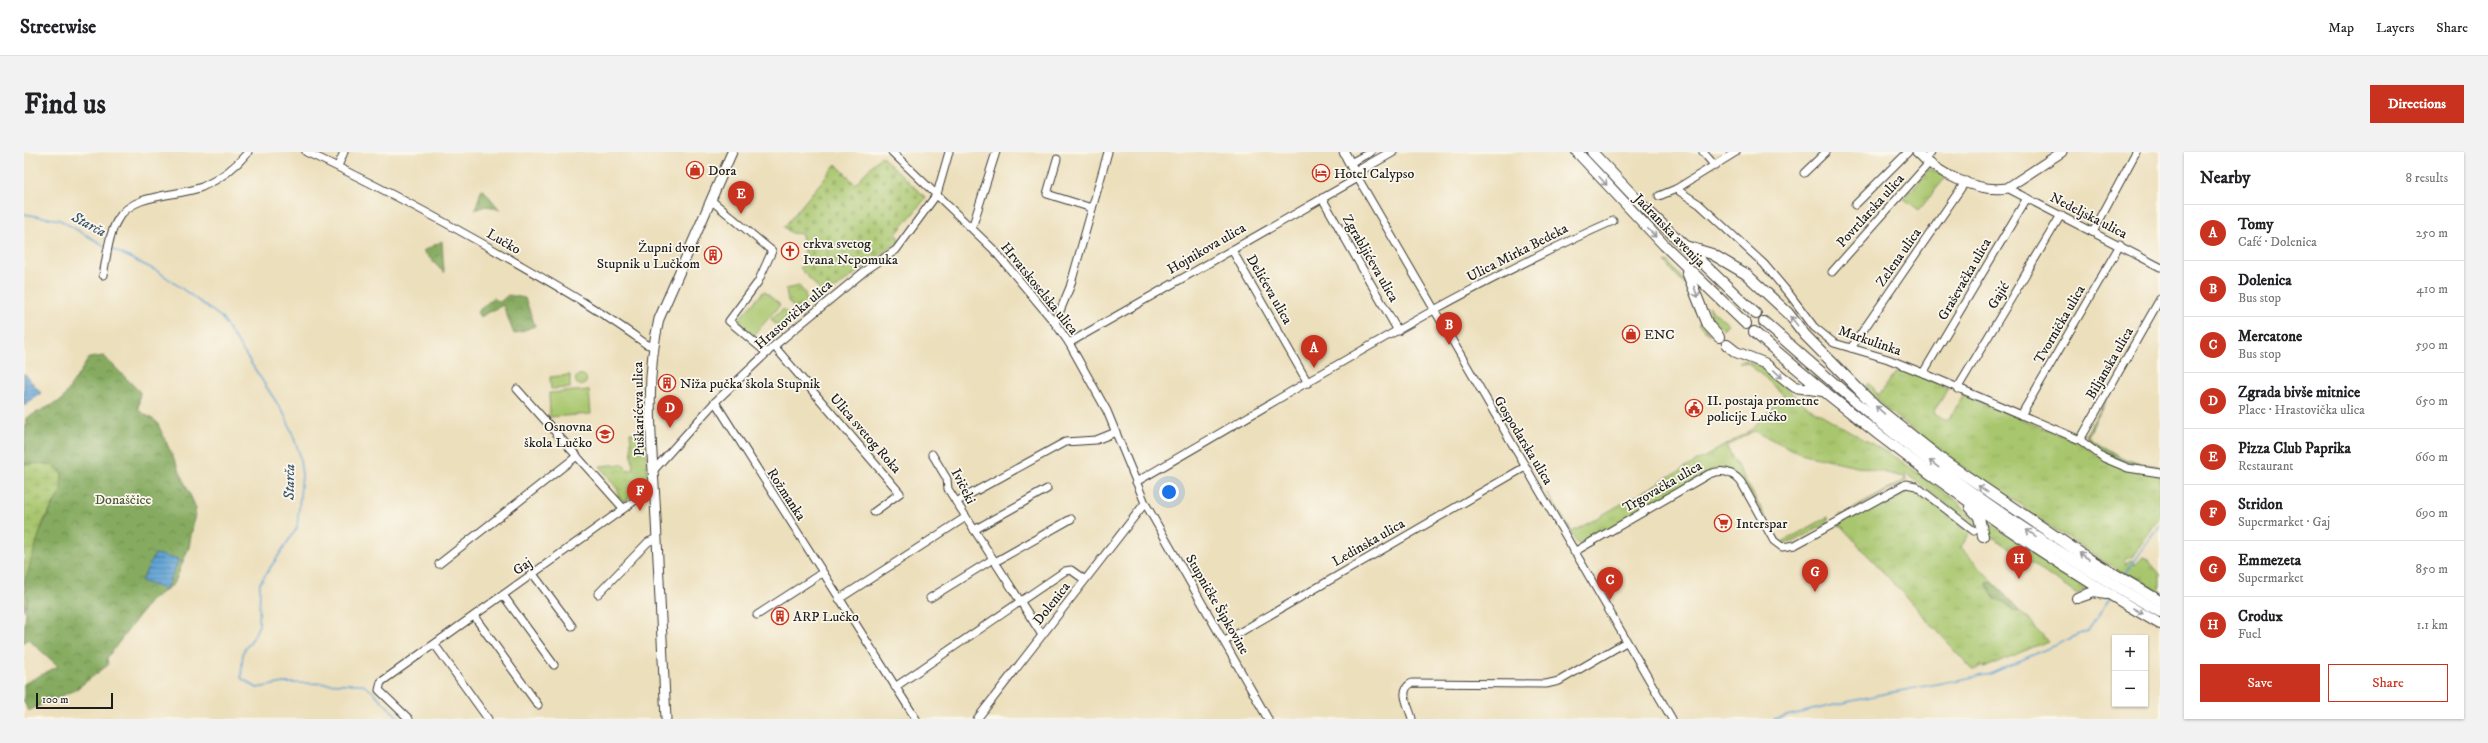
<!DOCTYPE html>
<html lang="en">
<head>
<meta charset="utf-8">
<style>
	:root { --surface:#fff; --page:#f2f2f2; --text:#202124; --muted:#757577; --line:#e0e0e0; --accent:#c8321e }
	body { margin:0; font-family:"IM FELL DW Pica",serif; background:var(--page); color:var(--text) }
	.controls { position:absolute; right:12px; bottom:12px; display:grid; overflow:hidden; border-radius:0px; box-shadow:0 1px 3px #0004 }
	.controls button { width:36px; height:36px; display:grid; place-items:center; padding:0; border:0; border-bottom:1px solid var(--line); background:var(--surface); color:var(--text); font:20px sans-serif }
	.scale { position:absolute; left:12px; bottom:10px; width:77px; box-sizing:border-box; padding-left:4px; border:2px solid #1c1c1c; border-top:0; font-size:11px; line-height:14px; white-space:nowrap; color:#1c1c1c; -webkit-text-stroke:3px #fbf7ec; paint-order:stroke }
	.you { position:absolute; left:1145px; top:340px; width:14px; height:14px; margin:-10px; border:3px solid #fff; border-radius:50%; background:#1a73e8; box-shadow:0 0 0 6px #1a73e833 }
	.badge { display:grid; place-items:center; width:26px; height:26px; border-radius:50%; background:var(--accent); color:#fff; font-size:13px; font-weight:700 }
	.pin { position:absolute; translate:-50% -33px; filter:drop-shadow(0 1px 2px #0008) }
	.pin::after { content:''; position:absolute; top:21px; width:14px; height:12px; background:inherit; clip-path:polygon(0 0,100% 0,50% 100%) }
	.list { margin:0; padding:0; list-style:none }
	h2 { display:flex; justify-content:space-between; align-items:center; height:52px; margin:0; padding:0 16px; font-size:17px }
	h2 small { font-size:13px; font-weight:400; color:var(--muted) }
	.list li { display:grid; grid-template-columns:26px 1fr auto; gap:12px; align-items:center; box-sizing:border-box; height:56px; padding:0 16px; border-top:1px solid var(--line) }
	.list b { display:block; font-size:15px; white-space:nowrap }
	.list p { margin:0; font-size:13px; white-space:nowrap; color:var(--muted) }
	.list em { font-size:13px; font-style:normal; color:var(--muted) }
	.actions { display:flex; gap:8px; padding:12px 16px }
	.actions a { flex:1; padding:9px 0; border:1px solid var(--accent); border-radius:0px; text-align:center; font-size:14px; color:var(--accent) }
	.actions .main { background:var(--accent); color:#fff }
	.map { position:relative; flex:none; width:2136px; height:567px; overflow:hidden; border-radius:0px }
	header { display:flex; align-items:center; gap:24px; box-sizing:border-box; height:56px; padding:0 20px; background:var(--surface); border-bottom:1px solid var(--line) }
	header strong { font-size:19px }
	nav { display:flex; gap:22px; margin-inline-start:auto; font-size:14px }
	.intro { display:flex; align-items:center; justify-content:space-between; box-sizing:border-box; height:96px; padding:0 24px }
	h1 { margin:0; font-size:28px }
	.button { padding:10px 18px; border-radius:0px; background:var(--accent); color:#fff; font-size:14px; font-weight:700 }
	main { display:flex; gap:24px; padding:0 24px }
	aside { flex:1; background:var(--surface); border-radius:0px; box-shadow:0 1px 3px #0004 }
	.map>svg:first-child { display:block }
</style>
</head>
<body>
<header>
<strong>Streetwise</strong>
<nav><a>Map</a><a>Layers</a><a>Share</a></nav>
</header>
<div class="intro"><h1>Find us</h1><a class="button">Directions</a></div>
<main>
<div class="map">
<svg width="2136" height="567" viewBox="0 0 2136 567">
	<defs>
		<pattern id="grass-tufts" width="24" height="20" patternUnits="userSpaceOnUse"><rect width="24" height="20" fill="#a8c66d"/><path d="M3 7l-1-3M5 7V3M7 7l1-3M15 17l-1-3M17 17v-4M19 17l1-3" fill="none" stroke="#90aa5e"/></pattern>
		<pattern id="forest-crowns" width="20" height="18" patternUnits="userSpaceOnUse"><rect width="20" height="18" fill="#86ab60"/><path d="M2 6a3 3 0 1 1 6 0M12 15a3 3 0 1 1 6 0" fill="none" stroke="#6d8a4e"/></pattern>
		<pattern id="wetland-marsh" width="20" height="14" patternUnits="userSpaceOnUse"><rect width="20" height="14" fill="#a8c66d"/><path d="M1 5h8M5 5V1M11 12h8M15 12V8" fill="none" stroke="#90aa5e"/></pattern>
		<pattern id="cemetery-stones" width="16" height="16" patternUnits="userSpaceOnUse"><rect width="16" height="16" fill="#a8c66d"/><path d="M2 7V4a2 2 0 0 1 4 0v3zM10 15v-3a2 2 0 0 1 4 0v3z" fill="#90aa5e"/></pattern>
		<pattern id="park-crowns" width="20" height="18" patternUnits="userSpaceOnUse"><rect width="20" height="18" fill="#a8c66d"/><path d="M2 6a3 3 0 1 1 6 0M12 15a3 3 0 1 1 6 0" fill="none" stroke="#90aa5e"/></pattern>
		<pattern id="water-rules" width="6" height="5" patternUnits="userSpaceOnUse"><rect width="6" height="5" fill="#60a2d4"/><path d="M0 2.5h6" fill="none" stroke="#4e83ab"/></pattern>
	</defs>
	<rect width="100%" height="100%" fill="#fbf7ec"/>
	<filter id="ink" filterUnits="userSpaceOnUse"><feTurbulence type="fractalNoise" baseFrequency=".025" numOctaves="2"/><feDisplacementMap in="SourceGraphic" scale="8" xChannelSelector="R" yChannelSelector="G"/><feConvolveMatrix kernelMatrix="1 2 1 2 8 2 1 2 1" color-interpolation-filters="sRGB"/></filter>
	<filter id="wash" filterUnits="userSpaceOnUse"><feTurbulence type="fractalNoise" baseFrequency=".012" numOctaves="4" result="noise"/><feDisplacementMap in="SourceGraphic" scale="16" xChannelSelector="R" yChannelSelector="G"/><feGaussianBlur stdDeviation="0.9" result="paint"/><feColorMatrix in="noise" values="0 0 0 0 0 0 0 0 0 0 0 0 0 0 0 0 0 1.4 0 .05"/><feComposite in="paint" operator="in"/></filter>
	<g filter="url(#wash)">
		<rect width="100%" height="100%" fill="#ecdfbc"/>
		<!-- grass -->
		<g fill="url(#grass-tufts)" stroke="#627144">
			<path d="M1559 0H1562L1620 65Z"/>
			<path d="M1905 17 1922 25 1895 58 1880 47Z"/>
			<path d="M1641 110 1645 111 1665 135 1686 183 1674 172 1677 168 1673 158 1671 159 1666 139Z"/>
			<path d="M1684 154 1704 172 1699 177 1687 165Z"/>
			<path d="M1719 207 1738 215 1781 253 1874 307 1933 349 1951 368 1954 378 1945 369 1881 321 1882 329 1819 363H1814L1820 362 1881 328 1880 325 1776 301 1730 279 1702 294 1756 390H1758L1804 365V371L1771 389 1760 392 1753 389C1741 368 1720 316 1693 316L1561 390 1553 391 1523 340 1548 380 1726 279 1760 243 1724 211 1715 210Z"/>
			<path d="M1876 215 1924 236 1910 261 1924 269 1939 243 2058 292 2076 305 2136 323V365L2108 405 2101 407 2102 412 2108 409 2111 411 2110 414 2118 406 2123 407 2136 422V441L2116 427 2095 419 2005 361C1997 350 1988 345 1975 342L1863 258 1842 235 1845 231 1855 243Z"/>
			<path d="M1884 336H1889L1947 379 1937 395 1969 430 1962 431 1988 458 1996 459 2024 489 1964 514 1958 515 1956 513V516L1949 518 1816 373 1814 374 1826 365Z"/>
			<path d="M1959 367 2066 436 2052 442 1961 380Z"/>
		</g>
		<!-- forest -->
		<g fill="url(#forest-crowns)" stroke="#51643e">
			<path d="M458 36 476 58 463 54 451 58Z"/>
			<path d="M418 89 420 121 399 99Z"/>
			<path d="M484 143 501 146 511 174 490 182 479 153 456 165 453 160 469 146 476 150Z"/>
			<path d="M80 204 116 240 114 258 133 270 172 356 165 395 150 432 126 449 83 506 84 513 51 538 4 559 0 549V532L34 514 4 487 0 491C0 476 2 462 3 448 3 442 1 436 1 430 5 398 21 367 37 339L25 312H0L2 266 38 248 65 206Z"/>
			<path d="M2083 246 2064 284C2089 301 2104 313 2136 314V319L2104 314 2064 291 2062 282Z"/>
			<path d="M1969 430 1996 459 1988 458 1981 450 1971 447 1962 431Z"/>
		</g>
		<!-- wetland -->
		<path fill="url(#wetland-marsh)" stroke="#627144" d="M0 312C14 312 28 309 38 321L37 339 19 370 10 399 1 430 3 447 0 459Z"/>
		<!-- cemetery -->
		<path fill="url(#cemetery-stones)" stroke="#627144" d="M857 4 902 46 872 82 876 89 801 144 776 116 781 110 778 82 767 81 760 75 812 12 831 32Z"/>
		<!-- park -->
		<g fill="url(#park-crowns)" stroke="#627144">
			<path d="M775 134 781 141 782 150 771 157 764 149 762 137Z"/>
			<path d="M621 280 624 334 600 350 594 344V338L576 314 598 312 604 318 609 317 606 281Z"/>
		</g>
		<!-- pitch -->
		<g fill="#a8c66d" stroke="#627144">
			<path d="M740 139 756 153 729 184 713 169Z"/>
			<path d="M760 157 765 164 753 174 747 167Z"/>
			<circle cx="557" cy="228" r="5.5"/>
			<path d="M546 223V236L527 237 526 225Z"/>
			<path d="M565 238 567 262 526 265 525 241Z"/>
		</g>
		<!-- water -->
		<g fill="url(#water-rules)" stroke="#3e5f78">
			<path d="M0 221 17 241 0 254Z"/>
			<path d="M131 402 155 407 144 433 140 437 117 429Z"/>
		</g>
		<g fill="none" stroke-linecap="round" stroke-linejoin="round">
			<!-- stream -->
			<g stroke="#60a2d4" stroke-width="1.5">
				<path d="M0 62 36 68 81 94"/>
				<path d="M86 96 135 120 197 165 262 265 275 300 278 323 273 376 236 431 235 473 229 486 219 500 217 526 233 536 260 531 338 532 348 539 376 567"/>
				<path d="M2100 424 2136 373"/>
				<path d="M1749 567 1854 543 1966 522 2063 479 2086 446"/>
			</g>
		</g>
	</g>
	<g filter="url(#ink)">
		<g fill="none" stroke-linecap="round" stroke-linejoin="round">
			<defs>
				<g id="minor">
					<path d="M282 0C354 33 423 71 491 110 536 136 580 161 622 192L628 194"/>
					<path d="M868 0 969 97 1031 171 1045 191 1083 259 1121 351 1244 567"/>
					<path d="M1679 0 1691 14"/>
					<path d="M1033 7 1023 42 1068 56"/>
					<path d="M1900 8 1907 0"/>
					<path d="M1326 11 1347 0"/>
					<path d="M314 14 320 0"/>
					<path d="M1331 21 1648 567"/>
					<path d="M1780 21 1802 0"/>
					<path d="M1983 36 2136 115"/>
					<path d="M1652 37 1675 52 1740 112 1766 143 1790 175 1810 191 1864 207 1899 221 2056 288 2080 306 2104 316 2136 321"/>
					<path d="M1635 44 1652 37 1712 0"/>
					<path d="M1298 46 1374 179"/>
					<path d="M688 49 748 99 734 130 705 169 743 201"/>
					<path d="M1831 53 1884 0"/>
					<path d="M948 76 972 0"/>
					<path d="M2069 80 2112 0"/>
					<path d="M1208 98 1284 231"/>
					<path d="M1808 120 1904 12"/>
					<path d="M79 123C83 105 84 83 94 67 110 40 153 45 178 35 196 27 212 15 224 0"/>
					<path d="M1031 171 1046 135 1084 0"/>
					<path d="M1045 191 1334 26"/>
					<path d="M750 194 876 341 850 360"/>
					<path d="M1827 196 1942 29"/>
					<path d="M1899 221 2003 46"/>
					<path d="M493 237 599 356"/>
					<path d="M1933 237 2037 63"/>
					<path d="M691 250 892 567"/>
					<path d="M1997 263 2096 93"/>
					<path d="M2056 288 2136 147"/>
					<path d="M908 302 923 327 924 337 1018 483"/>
					<path d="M629 319 691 250 750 194 842 118 872 98 913 42 925 0"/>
					<path d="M1112 330C1269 240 1423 142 1589 69"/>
					<path d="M932 350 1041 290 1072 288 1092 280"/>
					<path d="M950 378 1023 337"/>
					<path d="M1550 400 1685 322C1698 317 1708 319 1717 330L1750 389 1758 395 1771 393 1882 332 1892 334 1950 379"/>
					<path d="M971 410 1047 367"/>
					<path d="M415 412 553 304"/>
					<path d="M509 422 548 474"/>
					<path d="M574 442 624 390 633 386"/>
					<path d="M479 443 530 513"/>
					<path d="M906 446 969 407"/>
					<path d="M815 447 942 365"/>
					<path d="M733 463 798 421"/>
					<path d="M450 464 514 553"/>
					<path d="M1201 489 1501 315"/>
					<path d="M411 493 464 567"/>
					<path d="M871 535 1041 419 1047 418 1061 428"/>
					<path d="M385 567 355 538 357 530 630 335"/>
					<path d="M953 567 1121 351"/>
					<path d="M1388 567C1386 556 1373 538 1388 531L1522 532 1535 529 1602 490"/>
				</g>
				<g id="major">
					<path d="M1320 0 1331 21 1368 0"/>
					<path d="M1893 0C1913 21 1953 41 1983 36L2038 0"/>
					<path d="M642 567C639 494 635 421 631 348 627 287 621 227 635 167L708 0"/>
				</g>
				<g id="highway">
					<path d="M1553 0 1640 93 1722 172"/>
					<path d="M1568 0 1619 54 1732 162"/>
					<path d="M1661 94 1688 102 1722 122 1764 161 1781 183 1852 255 1920 309 2065 407 2136 449"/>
					<path d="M1663 120 1684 173 1695 185"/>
					<path d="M1740 170C1787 211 1833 253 1882 291 1962 354 2048 410 2136 460"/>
					<path d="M1730 180C1856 290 1991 389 2136 472"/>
					<path d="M1703 193 1712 200 1740 211 1771 235 1799 239"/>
					<path d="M1946 355 1955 365 1959 384"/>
					<path d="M2053 446 2070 440 2082 442"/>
				</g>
			</defs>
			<!-- minor casing -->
			<use href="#minor" stroke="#3b3934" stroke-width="9"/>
			<!-- major casing -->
			<use href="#major" stroke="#3b3934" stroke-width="11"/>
			<!-- highway casing -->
			<use href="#highway" stroke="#3b3934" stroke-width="12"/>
			<!-- minor -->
			<use href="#minor" stroke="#fff" stroke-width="7"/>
			<!-- major -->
			<use href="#major" stroke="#fff" stroke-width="9"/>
			<!-- highway -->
			<use href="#highway" stroke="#fff" stroke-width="10"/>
		</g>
		<!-- one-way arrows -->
		<defs><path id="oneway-shaft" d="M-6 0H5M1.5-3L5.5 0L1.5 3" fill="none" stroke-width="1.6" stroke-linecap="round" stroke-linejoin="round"/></defs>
		<g stroke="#999">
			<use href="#oneway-shaft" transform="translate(1579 29) rotate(48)"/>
			<use href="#oneway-shaft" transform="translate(1628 81) rotate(46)"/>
			<use href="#oneway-shaft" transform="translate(1672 140) rotate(69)"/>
			<use href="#oneway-shaft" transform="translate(1770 169) rotate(-128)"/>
			<use href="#oneway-shaft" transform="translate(1754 222) rotate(44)"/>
			<use href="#oneway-shaft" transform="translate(1856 258) rotate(-139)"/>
			<use href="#oneway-shaft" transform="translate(1910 312) rotate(-143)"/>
			<use href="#oneway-shaft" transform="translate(1959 337) rotate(-145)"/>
			<use href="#oneway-shaft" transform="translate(2007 381) rotate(-146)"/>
			<use href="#oneway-shaft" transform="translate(2060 404) rotate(-147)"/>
			<use href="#oneway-shaft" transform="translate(2114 459) rotate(30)"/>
		</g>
	</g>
	<!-- icons -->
	<defs>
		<symbol id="shop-ring" viewBox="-11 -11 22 22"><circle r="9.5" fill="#fbf7ec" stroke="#c8321e" stroke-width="1.5"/><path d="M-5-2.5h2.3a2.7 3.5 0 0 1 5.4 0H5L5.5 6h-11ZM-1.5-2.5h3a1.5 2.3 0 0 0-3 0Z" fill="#c8321e"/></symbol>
		<symbol id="hotel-ring" viewBox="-11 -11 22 22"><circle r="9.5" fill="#fbf7ec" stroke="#c8321e" stroke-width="1.5"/><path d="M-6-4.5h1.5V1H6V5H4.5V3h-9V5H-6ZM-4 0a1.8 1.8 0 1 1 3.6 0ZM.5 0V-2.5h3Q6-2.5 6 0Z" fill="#c8321e"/></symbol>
		<symbol id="church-ring" viewBox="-11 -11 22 22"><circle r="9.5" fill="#fbf7ec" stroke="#c8321e" stroke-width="1.5"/><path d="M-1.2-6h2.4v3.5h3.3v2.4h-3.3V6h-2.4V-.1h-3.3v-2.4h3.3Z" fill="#c8321e"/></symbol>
		<symbol id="building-ring" viewBox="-11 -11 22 22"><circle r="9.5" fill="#fbf7ec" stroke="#c8321e" stroke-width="1.5"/><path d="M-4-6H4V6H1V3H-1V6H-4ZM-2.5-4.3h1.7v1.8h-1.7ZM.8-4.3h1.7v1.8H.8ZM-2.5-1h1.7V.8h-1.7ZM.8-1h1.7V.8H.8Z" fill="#c8321e"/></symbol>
		<symbol id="civic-ring" viewBox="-11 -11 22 22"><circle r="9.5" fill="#fbf7ec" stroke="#c8321e" stroke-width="1.5"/><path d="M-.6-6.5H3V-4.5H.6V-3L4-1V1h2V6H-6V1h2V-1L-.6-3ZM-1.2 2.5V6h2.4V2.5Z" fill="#c8321e"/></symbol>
		<symbol id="school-ring" viewBox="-11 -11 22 22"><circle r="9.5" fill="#fbf7ec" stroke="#c8321e" stroke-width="1.5"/><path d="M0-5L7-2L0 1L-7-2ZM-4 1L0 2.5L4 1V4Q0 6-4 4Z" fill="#c8321e"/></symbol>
		<symbol id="supermarket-ring" viewBox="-11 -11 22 22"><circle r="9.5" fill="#fbf7ec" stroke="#c8321e" stroke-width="1.5"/><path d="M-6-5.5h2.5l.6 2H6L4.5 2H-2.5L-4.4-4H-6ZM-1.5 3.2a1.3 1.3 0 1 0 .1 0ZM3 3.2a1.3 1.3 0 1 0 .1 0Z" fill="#c8321e"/></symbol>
	</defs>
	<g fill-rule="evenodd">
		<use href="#shop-ring" x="661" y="8" width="20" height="20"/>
		<use href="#hotel-ring" x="1287" y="11" width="20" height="20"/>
		<use href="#church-ring" x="756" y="89" width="20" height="20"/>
		<use href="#building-ring" x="679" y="93" width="20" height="20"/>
		<use href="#shop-ring" x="1597" y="172" width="20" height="20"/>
		<use href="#building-ring" x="633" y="221" width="20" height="20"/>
		<use href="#civic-ring" x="1660" y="246" width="20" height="20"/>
		<use href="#school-ring" x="571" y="272" width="20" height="20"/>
		<use href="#supermarket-ring" x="1689" y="361" width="20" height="20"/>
		<use href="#building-ring" x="746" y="454" width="20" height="20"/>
	</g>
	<g text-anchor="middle" stroke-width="3.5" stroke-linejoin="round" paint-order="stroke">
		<!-- poi labels -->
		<g font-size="14" fill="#1c1c1c" stroke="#fbf7ec" text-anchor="start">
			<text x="684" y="23">Dora</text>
			<text x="1310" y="26">Hotel Calypso</text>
			<text x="779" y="96">crkva svetog<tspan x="779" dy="16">Ivana Nepomuka</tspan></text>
			<text x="676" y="100" text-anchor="end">Župni dvor<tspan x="676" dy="16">Stupnik u Lučkom</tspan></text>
			<text x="1620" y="187">ENC</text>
			<text x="656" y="236">Niža pučka škola Stupnik</text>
			<text x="1683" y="253">II. postaja prometne<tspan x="1683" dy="16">policije Lučko</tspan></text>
			<text x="568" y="279" text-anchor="end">Osnovna<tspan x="568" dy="16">škola Lučko</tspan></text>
			<text x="1712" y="376">Interspar</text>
			<text x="769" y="469">ARP Lučko</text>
		</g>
		<!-- street labels -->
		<g font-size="14" fill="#1c1c1c" stroke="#fbf7ec">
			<text transform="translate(1846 58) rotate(-48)" y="5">Povrtlarska ulica</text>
			<text transform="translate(2065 63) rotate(27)" y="5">Nedeljska ulica</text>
			<text transform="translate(1646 78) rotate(46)" y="5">Jadranska avenija</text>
			<text transform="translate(480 89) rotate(30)" y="5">Lučko</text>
			<text transform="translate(1182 96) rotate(-30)" y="5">Hojnikova ulica</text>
			<text transform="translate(1493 100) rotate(-27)" y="5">Ulica Mirka Bedeka</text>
			<text transform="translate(1874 105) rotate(-55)" y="5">Zelena ulica</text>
			<text transform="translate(1347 106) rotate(60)" y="5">Zgrabljićeva ulica</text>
			<text transform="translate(1940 127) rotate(-60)" y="5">Graševačka ulica</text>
			<text transform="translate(1016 136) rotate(51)" y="5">Hrvatskoselska ulica</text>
			<text transform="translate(1246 137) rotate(60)" y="5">Delićeva ulica</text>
			<text transform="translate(1974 143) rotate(-59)" y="5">Gajić</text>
			<text transform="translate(769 162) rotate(-41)" y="5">Hrastovička ulica</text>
			<text transform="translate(2035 172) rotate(-60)" y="5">Tvornička ulica</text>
			<text transform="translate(1846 188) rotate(19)" y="5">Markulinka</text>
			<text transform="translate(2085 211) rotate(-60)" y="5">Biljanska ulica</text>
			<text transform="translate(614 257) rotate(-91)" y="5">Puškarićeva ulica</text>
			<text transform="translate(842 281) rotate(49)" y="5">Ulica svetog Roka</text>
			<text transform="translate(1500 288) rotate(59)" y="5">Gospodarska ulica</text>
			<text transform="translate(940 334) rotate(63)" y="5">Ivičeki</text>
			<text transform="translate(1638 334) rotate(-30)" y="5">Trgovačka ulica</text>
			<text transform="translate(763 342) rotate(57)" y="5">Rožmanka</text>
			<text transform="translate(1344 390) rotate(-30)" y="5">Ledinska ulica</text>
			<text transform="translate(498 414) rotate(-35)" y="5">Gaj</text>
			<text transform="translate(1027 451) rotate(-52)" y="5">Dolenica</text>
			<text transform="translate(1194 452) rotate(60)" y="5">Stupničke Šipkovine</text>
		</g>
		<!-- park labels -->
		<g font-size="14" fill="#4d5838" stroke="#fbf7ec">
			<text x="99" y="352">Donaščice</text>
		</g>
		<!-- water labels -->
		<g font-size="15" font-style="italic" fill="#3b586f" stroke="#fbf7ec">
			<text transform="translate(65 72) rotate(28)" y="5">Starča</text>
			<text transform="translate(265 330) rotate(-89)" y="5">Starča</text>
		</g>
	</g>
</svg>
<div class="controls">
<button>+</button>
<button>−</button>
</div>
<div class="scale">100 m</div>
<div class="you"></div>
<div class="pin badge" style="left:1290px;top:216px">A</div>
<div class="pin badge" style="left:1425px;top:193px">B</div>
<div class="pin badge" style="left:1586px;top:448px">C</div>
<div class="pin badge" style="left:646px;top:276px">D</div>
<div class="pin badge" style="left:717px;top:62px">E</div>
<div class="pin badge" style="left:616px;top:359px">F</div>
<div class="pin badge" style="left:1791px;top:440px">G</div>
<div class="pin badge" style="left:1995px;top:427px">H</div>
</div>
<aside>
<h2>Nearby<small>8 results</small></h2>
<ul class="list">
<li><span class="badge">A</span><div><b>Tomy</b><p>Café · Dolenica</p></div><em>250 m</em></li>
<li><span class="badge">B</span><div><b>Dolenica</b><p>Bus stop</p></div><em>410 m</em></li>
<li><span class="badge">C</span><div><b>Mercatone</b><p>Bus stop</p></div><em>590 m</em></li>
<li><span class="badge">D</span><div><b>Zgrada bivše mitnice</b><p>Place · Hrastovička ulica</p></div><em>650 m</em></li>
<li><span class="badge">E</span><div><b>Pizza Club Paprika</b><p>Restaurant</p></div><em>660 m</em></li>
<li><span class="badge">F</span><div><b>Stridon</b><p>Supermarket · Gaj</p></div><em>690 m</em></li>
<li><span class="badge">G</span><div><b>Emmezeta</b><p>Supermarket</p></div><em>850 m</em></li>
<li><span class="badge">H</span><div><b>Crodux</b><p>Fuel</p></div><em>1.1 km</em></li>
</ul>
<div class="actions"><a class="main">Save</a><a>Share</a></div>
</aside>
</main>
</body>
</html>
